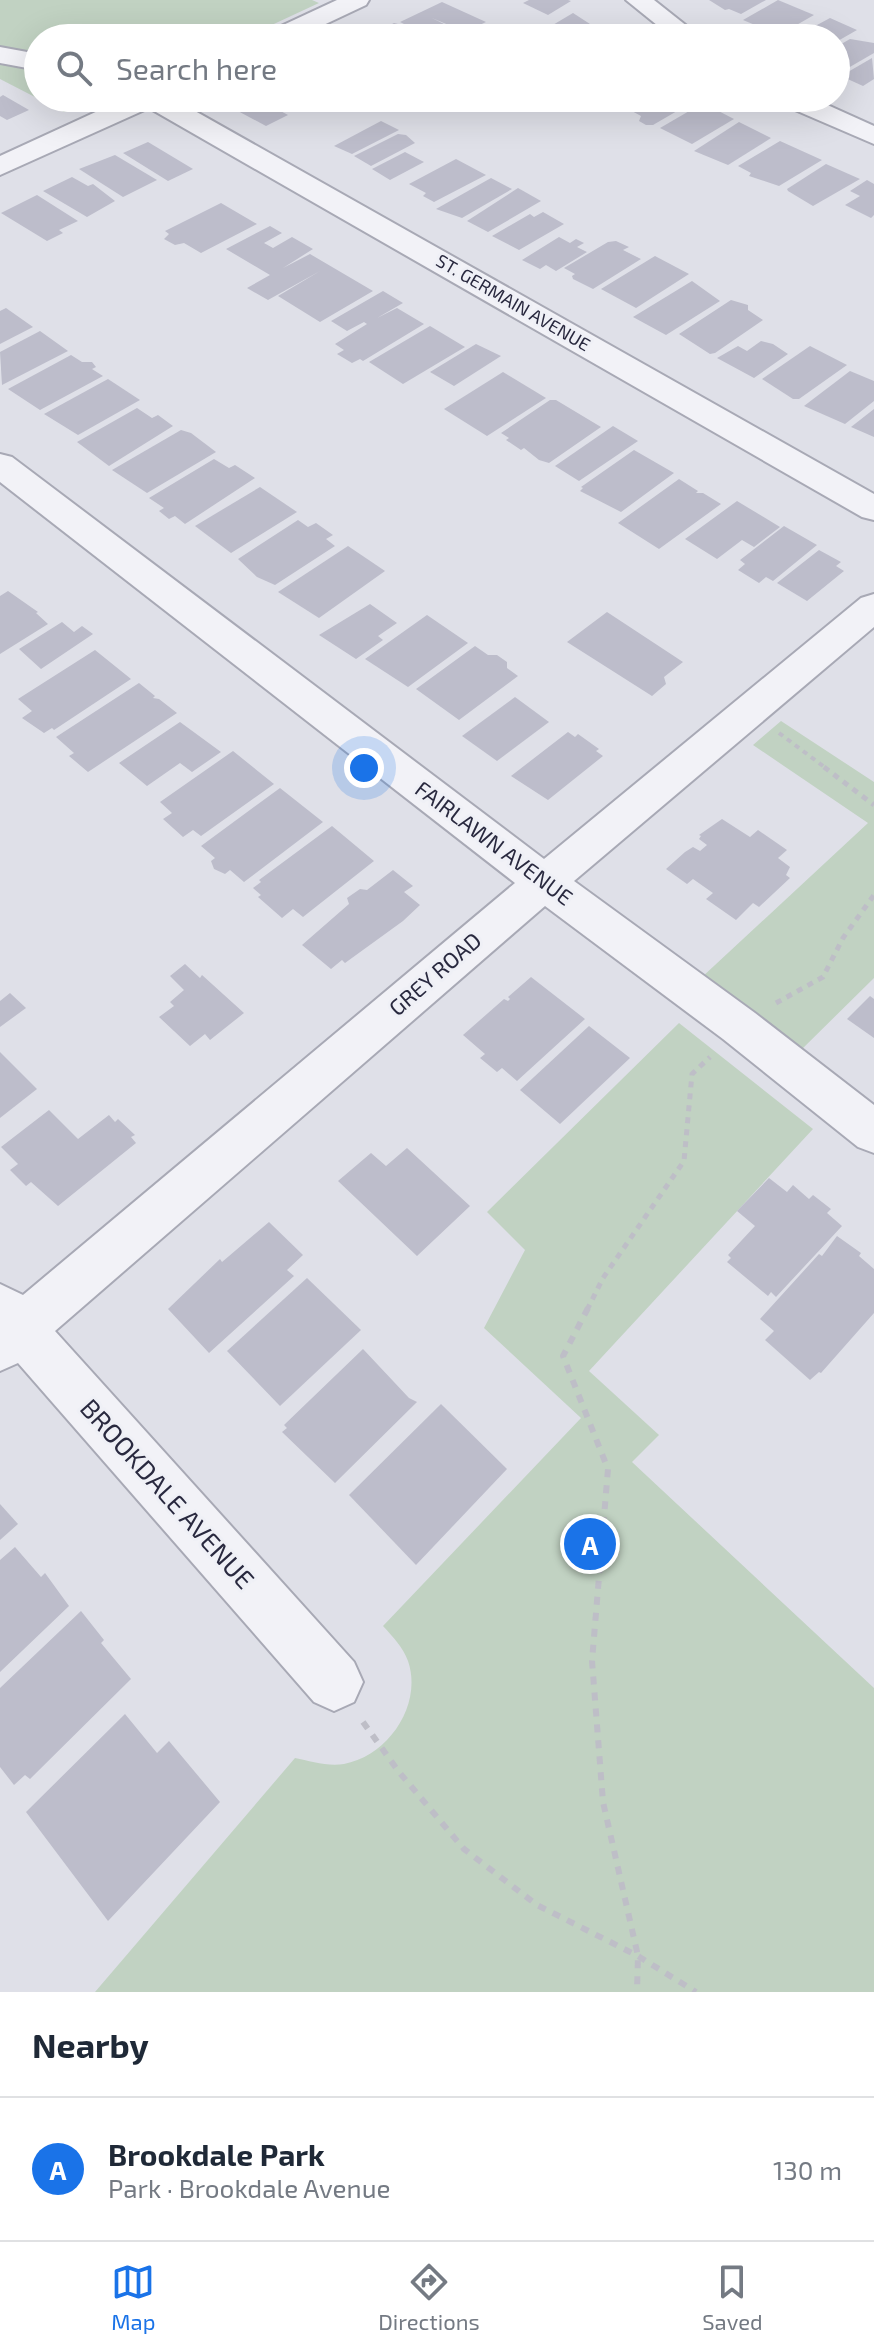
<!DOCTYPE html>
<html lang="en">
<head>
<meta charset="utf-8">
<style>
	:root { --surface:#fff; --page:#f6f6f7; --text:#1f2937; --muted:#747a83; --line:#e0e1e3; --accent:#1a73e8 }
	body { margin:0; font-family:"Exo 2",sans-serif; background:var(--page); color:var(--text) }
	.you { position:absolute; left:364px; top:768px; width:28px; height:28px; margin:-20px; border:6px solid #fff; border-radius:50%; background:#1a73e8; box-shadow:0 0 0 12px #1a73e833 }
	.badge { display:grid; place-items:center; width:52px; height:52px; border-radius:50%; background:var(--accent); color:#fff; font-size:26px; font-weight:700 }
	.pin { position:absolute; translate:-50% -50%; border:4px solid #fff; box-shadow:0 2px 8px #0006 }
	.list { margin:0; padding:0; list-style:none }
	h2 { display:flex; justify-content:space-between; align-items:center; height:104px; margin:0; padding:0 32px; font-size:34px }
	h2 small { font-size:26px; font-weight:400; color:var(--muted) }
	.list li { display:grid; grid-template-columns:52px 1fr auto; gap:24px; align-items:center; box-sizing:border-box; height:144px; padding:0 32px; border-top:2px solid var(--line) }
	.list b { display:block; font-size:30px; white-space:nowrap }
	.list p { margin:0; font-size:26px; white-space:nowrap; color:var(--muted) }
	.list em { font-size:26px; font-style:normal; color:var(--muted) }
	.icon { flex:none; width:44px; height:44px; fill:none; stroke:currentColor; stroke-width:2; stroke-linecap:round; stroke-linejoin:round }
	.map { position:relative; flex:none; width:874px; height:1992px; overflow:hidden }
	.search { position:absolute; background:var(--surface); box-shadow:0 8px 32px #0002; left:24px; right:24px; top:24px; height:88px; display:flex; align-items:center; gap:20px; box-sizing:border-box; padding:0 28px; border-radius:44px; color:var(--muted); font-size:30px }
	.sheet { height:248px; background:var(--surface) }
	nav { display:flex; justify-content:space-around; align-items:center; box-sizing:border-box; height:112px; border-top:2px solid var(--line); background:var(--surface); font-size:22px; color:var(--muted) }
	nav a { display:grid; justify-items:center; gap:4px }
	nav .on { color:var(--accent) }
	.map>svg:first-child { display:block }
</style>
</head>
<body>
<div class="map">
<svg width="874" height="1992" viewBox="0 0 874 1992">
	<rect width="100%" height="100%" fill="#dfe0e8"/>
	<!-- green -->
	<g fill="#c1d2c2">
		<path d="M0 0H312L319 3 244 38H38V98H102L64 112 0 79Z"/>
		<path d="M781 721 874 782V978L799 1052 701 978 868 823 753 745Z"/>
		<path d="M679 1023 813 1129 589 1371 659 1435 632 1462 874 1688V1992H95L295 1758C310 1761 328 1767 344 1764 388 1756 423 1705 408 1661 403 1647 393 1637 383 1626L581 1418 484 1328 525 1250 487 1212Z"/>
	</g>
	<!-- building -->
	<g fill="#bdbdcb">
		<path d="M529 0H568L571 1 548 15 523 3Z"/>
		<path d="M709 0H766L741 14 729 9 725 10Z"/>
		<path d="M778 0 814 15 779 35 743 20Z"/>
		<path d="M442 2 486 22 465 32 432 18 464 34 456 38H432L400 22Z"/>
		<path d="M573 13 590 24 564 38H541L534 33 541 32Z"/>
		<path d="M830 18 857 30 836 42V38H793Z"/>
		<path d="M394 23 398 24 427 38H386L375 33Z"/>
		<path d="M593 30 604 32 618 38H578Z"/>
		<path d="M850 39 874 43V53L836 75V47Z"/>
		<path d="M872 58 874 79 863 86 841 76Z"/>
		<path d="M3 95 29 110 7 120 0 116V97Z"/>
		<path d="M233 98H256L288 115 266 126 223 103Z"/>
		<path d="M262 98H303L309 101 287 112Z"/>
		<path d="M652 98H691L696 100 653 125H646L639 121 641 116 630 110Z"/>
		<path d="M703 103 734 119 692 144 660 128Z"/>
		<path d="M381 121 399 130 352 154 334 146Z"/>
		<path d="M739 122 771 138 728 165 694 151Z"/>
		<path d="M398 134 406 135 415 143 371 166 354 156Z"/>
		<path d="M780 141 822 160 779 186 749 176 751 173 738 166Z"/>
		<path d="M148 142 193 169 168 181 123 153Z"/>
		<path d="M405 152 424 162 390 180 372 169Z"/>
		<path d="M115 155 157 180 123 197 79 169Z"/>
		<path d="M456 159 486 175 434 202 423 196 426 193 409 184Z"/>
		<path d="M826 164 860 179 813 206 788 191 787 189Z"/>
		<path d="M72 177 88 186 93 184 115 201 87 217 43 191Z"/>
		<path d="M491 178 512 189 462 218 436 209Z"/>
		<path d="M867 180 874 184V215L871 218 845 205 860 196 850 191Z"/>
		<path d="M518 188 541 201 488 232 467 221Z"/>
		<path d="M37 195 78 221 59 230 63 233 47 241 1 213Z"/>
		<path d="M221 203 257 224 201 253 184 243 175 245 164 239 169 234 165 231Z"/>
		<path d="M543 212 564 224 519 250 492 236 530 214 534 217Z"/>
		<path d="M270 226 282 233 264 243 273 248 292 237 313 249 283 268 310 254 373 291 320 322 278 296 320 271 268 300 247 288 270 275 226 249Z"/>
		<path d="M559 237 570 243 576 239 584 243 577 247 587 252 556 271 546 265 540 269 522 260Z"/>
		<path d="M616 241 629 247 623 250 641 259 593 289 573 279 572 276 575 274 564 268 608 242Z"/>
		<path d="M655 256 689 274 636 308 601 289Z"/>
		<path d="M692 281 720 301 666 335 633 317Z"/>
		<path d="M383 291 403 303 377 318 397 308 424 324 363 361 360 359 352 363 337 354 344 350 335 344 367 324 364 322 347 331 331 321Z"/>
		<path d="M731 300 748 305V310L763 320 715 353 710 354 679 334Z"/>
		<path d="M6 308 33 327 0 344V311Z"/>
		<path d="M430 326 465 347 403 384 369 362Z"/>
		<path d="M40 331 68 351 2 385 0 352Z"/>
		<path d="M761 341 773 344 788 354 754 378 717 358 738 346 747 351Z"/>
		<path d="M476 344 501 356 454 386 430 372Z"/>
		<path d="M810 346 847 365 799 399H793L762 379Z"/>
		<path d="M71 355 82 362H92L96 367 92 369 103 376 40 410 8 389Z"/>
		<path d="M850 371 874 381V401L845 424 804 406Z"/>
		<path d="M503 372 546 398 487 436 444 409Z"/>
		<path d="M108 379 140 400 78 435 44 414Z"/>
		<path d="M550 400H556L601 427 549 463 539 460 524 448 521 450 506 440 509 438 501 433Z"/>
		<path d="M137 408 152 418 158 415 173 426 109 466 77 442Z"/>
		<path d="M874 409V437L851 427Z"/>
		<path d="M613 426 638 441 579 481 555 466Z"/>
		<path d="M181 430 191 433 216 452 147 493 112 470Z"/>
		<path d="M634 450 674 473 621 512 580 491 583 488 581 487Z"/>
		<path d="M214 459 229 468 235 465 255 478 185 524 175 516 169 519 159 511 164 508 149 498Z"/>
		<path d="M679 479 698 491 696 493H703L721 504 659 549 618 523Z"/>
		<path d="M260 487 297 512 231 553 195 526Z"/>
		<path d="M737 501 780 527 754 547 742 540 717 559 685 539Z"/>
		<path d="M298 520 308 527 316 523 333 535 326 539 335 546 275 585 257 577 238 559Z"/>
		<path d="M784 526 817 545 773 581 766 577 759 583 738 570 745 564 740 560Z"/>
		<path d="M348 546 385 571 319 618 278 592Z"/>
		<path d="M819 550 841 562 836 566 844 571 807 601 777 583Z"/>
		<path d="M8 591 38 612 36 613 48 624 0 654V596Z"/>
		<path d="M370 604 397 623 378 636 383 640 356 659 319 635Z"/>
		<path d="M607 612 683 662 664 677 666 684 652 696 567 642Z"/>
		<path d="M427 615 468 643 408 687 365 659Z"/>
		<path d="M62 622 74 632 82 626 93 634 41 669 19 649Z"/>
		<path d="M475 646 488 655H497L507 662V668L518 676 459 720 416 689Z"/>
		<path d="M95 650 131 679 54 730 52 728 44 733 22 718 32 711 18 699Z"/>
		<path d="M139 683 155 696 153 698 159 699 177 713 88 772 69 756 74 753 56 737Z"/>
		<path d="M515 697 549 722 497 761 462 736Z"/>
		<path d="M180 722 221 752 192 772 180 763 147 786 119 763Z"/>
		<path d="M568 732 575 737 578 734 599 749 596 751 603 756 548 800 511 776Z"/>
		<path d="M233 751 274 784 201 836 193 830 183 837 163 819 172 813 160 802Z"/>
		<path d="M280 788 323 822 244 882 230 870 225 874 214 869 211 861 215 858 201 846Z"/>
		<path d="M722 819 750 837 758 830 787 850 778 858 790 867 786 875 790 878 759 907 753 903 736 920 706 899 713 893 693 879 687 884 666 869 685 852 693 847 700 851 707 845 699 839 701 836 699 835Z"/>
		<path d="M332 826 374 861 303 917 293 909 282 918 258 897 261 895 253 888 261 882 259 880Z"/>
		<path d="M393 870 413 886 404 892 420 905 403 921 345 963 342 960 331 969 302 945 349 904 347 898 360 889 367 890Z"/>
		<path d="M185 964 200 978 202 975 244 1013 210 1040 205 1034 190 1046 159 1017 174 1006 170 1002 184 990 170 976Z"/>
		<path d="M531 977 585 1019 517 1081 502 1068 497 1072 480 1058 485 1054 463 1035 504 999 508 1001 510 999 508 997Z"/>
		<path d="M10 993 26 1008 0 1027V1001Z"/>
		<path d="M870 996 874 999V1038L847 1019Z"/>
		<path d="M589 1026 630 1058 560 1124 520 1090Z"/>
		<path d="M0 1052 37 1089 0 1118Z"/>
		<path d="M49 1110 78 1139 109 1115 115 1122 118 1119 135 1135 131 1137 136 1143 58 1206 31 1182 26 1186 10 1170 18 1164 1 1147Z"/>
		<path d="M407 1148 470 1206 417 1256 338 1181 371 1153 386 1166Z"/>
		<path d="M769 1178 787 1192 793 1185 809 1199 813 1195 831 1209 827 1213 842 1226 776 1297 771 1292 768 1296 727 1262 731 1258 728 1255 755 1226 737 1211Z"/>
		<path d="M269 1222 303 1255 287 1270 294 1276 209 1353 168 1309 220 1259 222 1262Z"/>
		<path d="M837 1236 861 1253 859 1256 874 1269V1313L821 1373 819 1372 810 1380 765 1340 774 1331 760 1319 819 1254 822 1256Z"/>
		<path d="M307 1278 361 1330 280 1406 227 1351Z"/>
		<path d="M363 1349 409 1398 417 1402 335 1483 282 1432 287 1428 284 1425Z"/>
		<path d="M441 1404 507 1469 416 1565 349 1495Z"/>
		<path d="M0 1504 18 1524 0 1540Z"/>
		<path d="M15 1547 41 1577 45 1573 69 1606 0 1672V1560Z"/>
		<path d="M81 1611 104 1640 101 1643 131 1679 30 1779 25 1775 14 1785 0 1767V1688Z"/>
		<path d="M125 1714 157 1753 169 1741 220 1802 108 1921 26 1812Z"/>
	</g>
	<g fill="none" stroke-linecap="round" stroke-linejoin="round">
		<defs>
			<g id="minor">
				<path d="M337 0H369L366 5 296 38H262L266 33Z"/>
				<path d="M626 0H654L702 38H673Z"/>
				<path d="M0 47 38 54V70L0 63Z"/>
				<path d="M126 98H172L874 494V520L862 517 149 108 0 175V156Z"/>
				<path d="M777 98H812L874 126V144L781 104Z"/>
				<path d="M0 454 12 457 544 859 861 598 874 594V627L574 881 755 1013 874 1105V1153L858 1147 723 1039 545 906 55 1331 354 1662 363 1682 354 1702 334 1711 314 1702 18 1363 0 1371V1284L23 1295 515 883 0 482Z"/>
			</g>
		</defs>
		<!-- minor casing -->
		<use href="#minor" stroke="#a8a9b5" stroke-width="4"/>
		<!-- path-far2 -->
		<path stroke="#bebec7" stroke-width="4" stroke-dasharray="5 5" stroke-linecap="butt" d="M779 733 827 769"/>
		<!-- path-far1 -->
		<g stroke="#bebec7" stroke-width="5" stroke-dasharray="6 6" stroke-linecap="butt">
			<path d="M824 767 874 805"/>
			<path d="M776 1003 823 977 843 938 874 895"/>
			<path d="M587 1310 603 1278 684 1161 692 1074 710 1057"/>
		</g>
		<!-- path -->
		<g stroke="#bebec7" stroke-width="6" stroke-dasharray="8 8" stroke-linecap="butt">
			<path d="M588 1308 563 1356 608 1469 592 1661 603 1802 638 1956 637 1992"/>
			<path d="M363 1722 399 1772 464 1849 537 1905 638 1956 696 1992"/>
		</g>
		<!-- minor -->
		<use href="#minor" fill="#f2f2f7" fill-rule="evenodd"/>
	</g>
	<g text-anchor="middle" stroke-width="6" stroke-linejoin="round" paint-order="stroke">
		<!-- far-street labels -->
		<g font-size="18" fill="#29293f" stroke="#eff0f6">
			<text transform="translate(513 303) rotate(30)" y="6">ST. GERMAIN AVENUE</text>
		</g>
		<!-- street labels -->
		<g font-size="22" fill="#29293f" stroke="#eff0f6">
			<text transform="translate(494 843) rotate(37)" y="8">FAIRLAWN AVENUE</text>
			<text transform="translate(435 974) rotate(-41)" y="8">GREY ROAD</text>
		</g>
		<!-- near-street labels -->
		<g font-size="26" fill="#29293f" stroke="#eff0f6">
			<text transform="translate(167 1494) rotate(48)" y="9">BROOKDALE AVENUE</text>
		</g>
	</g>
</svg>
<div class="you"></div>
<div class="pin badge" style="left:590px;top:1544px">A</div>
<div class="search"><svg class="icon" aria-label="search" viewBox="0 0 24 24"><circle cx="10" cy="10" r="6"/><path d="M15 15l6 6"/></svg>Search here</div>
</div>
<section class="sheet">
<h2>Nearby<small></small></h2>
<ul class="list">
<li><span class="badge">A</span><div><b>Brookdale Park</b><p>Park · Brookdale Avenue</p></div><em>130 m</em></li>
</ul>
</section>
<nav>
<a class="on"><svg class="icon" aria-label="map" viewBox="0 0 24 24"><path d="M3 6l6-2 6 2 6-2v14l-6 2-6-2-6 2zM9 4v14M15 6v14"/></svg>Map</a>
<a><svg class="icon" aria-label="directions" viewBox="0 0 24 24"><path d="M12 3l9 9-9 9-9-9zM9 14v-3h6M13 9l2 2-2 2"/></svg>Directions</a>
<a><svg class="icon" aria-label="saved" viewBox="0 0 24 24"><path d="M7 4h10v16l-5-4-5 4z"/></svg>Saved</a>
</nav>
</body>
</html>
